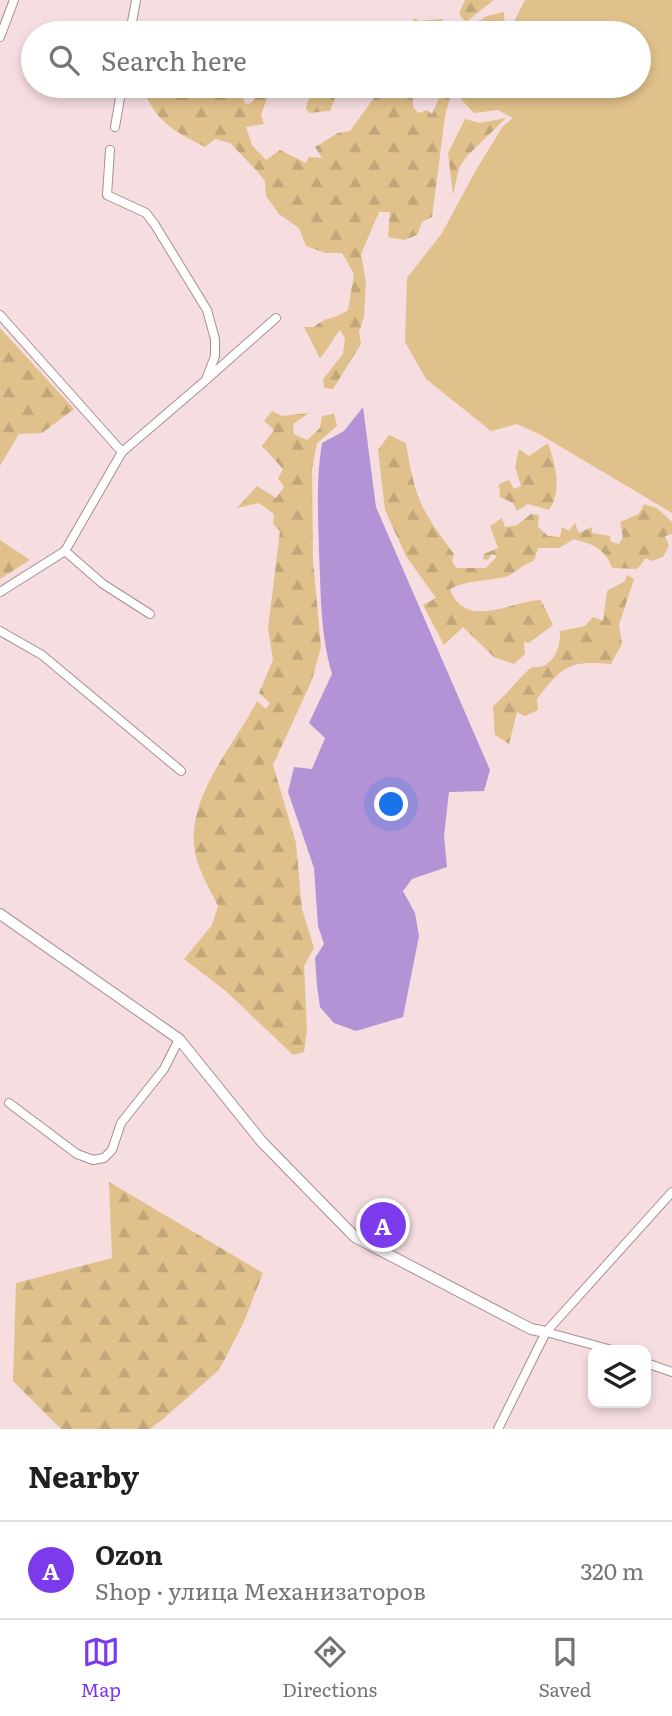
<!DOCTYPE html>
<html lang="en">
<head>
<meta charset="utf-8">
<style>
	:root { --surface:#fff; --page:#f2f2f2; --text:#202124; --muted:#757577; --line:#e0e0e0; --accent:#7c3aed }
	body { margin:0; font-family:Literata,serif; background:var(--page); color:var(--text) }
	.controls { position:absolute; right:21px; bottom:21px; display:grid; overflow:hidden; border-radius:14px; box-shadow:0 4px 10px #0003 }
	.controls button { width:63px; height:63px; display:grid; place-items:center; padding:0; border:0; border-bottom:2px solid var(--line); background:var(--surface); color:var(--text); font:35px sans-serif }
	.you { position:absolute; left:392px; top:805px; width:24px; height:24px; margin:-18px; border:5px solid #fff; border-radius:50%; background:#1a73e8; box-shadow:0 0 0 10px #1a73e833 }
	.badge { display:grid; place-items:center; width:46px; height:46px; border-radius:50%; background:var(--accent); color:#fff; font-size:23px; font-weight:700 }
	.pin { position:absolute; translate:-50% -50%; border:4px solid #fff; box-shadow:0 2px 7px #0006 }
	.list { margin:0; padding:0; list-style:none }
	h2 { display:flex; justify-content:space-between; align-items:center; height:91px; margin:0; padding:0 28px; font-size:30px }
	h2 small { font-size:23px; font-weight:400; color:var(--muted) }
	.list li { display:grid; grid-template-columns:46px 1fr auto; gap:21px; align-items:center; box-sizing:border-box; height:98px; padding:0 28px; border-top:2px solid var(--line) }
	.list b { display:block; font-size:26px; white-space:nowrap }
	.list p { margin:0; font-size:23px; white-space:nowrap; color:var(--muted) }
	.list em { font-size:23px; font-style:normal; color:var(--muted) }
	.icon { flex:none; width:38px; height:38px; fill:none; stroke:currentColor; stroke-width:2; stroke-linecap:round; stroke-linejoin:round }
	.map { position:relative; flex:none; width:672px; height:1429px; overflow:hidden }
	.search { position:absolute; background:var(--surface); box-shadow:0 4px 10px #0003; left:21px; right:21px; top:21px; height:77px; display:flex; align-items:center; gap:18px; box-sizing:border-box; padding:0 24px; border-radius:38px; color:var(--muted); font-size:26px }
	.sheet { height:189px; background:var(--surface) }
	nav { display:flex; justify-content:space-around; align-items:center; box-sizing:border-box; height:98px; border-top:2px solid var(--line); background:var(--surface); font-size:19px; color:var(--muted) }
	nav a { display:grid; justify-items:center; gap:4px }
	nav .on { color:var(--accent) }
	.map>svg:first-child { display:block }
</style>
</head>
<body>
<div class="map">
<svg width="672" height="1429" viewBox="0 0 672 1429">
	<defs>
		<pattern id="forest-firs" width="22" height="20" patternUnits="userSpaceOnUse" patternTransform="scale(1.75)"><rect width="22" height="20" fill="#e0c18b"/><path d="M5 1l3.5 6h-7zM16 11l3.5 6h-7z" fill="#c1a679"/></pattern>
	</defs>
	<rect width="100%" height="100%" fill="#f6dddf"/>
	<!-- forest -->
	<g fill="url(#forest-firs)">
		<path d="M465 0H494L466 22 459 14Z"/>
		<path d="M504 12 505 28 487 33H460L487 16Z"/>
		<path d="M414 18 419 21 443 19 439 33H403L411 32Z"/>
		<path d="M165 86H186L190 91 201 89 215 98 218 86H226L229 89 234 87 241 91 245 104 251 103 260 93 267 98 261 115 264 124 246 127 252 145 266 160 280 150 306 163 309 157 322 158 315 147 338 133 350 131 374 98V86H413V107L418 113 427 110 432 114 440 96 437 86H453L445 116 432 217 422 222 417 235 404 240 388 237 390 212H379L361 254 366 282 364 317 359 332 361 344 333 389 324 388 323 379 343 354 345 338 340 330C331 340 329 349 320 358L304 327H314C324 317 336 319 348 310L354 274 342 253H325L306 246 299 228 279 214 266 196 265 181 257 171 230 143 215 139 205 147C180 134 158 124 147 97L150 90Z"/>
		<path d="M308 86H351L336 96 330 111 309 113 306 108 311 92Z"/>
		<path d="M506 118 466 157 459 168 453 195 448 153 465 119 480 123Z"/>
		<path d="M0 328 74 409 42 433 19 434 0 466Z"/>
		<path d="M272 411 282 416 309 413 293 424 294 434 307 440 320 428 322 416 334 414 337 426 317 443 312 469 313 561 321 647 312 680 273 765 296 843 302 909 314 948 304 966 307 1031 304 1052 293 1055 227 992 184 959 212 925 218 906C210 889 198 870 195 852 185 798 234 746 257 701L266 709 270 703 259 693 273 660 268 628 280 531 273 524 274 514 259 503 237 508 257 486 276 498 284 487 278 478 283 469 262 446 274 430 264 421Z"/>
		<path d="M389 435 406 443C415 499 421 510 454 554L452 561 456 568H486L497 556 492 554 488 560 483 559 484 554 498 548 490 526 502 518 505 527 517 525 531 514 539 515 538 527 548 536 560 537 562 527 569 531 575 523 579 533 592 527V533L610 536 611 542 619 544 623 537 620 522 639 514 644 504 657 508 672 522V534L665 536 669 546 663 557 651 561 646 558 637 569 612 568C606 549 592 544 574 539L559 548H538L534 561C522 564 515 574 505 577 486 581 467 580 450 589 465 631 510 601 541 600L553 625 529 643 524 642 525 654 514 664 494 657 463 627 444 645 423 605 436 598 406 556 385 510 378 450Z"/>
		<path d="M548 443C555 464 563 490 549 510L528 504 517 511 513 503 500 497 499 484 509 480 514 489 521 486 515 467 519 449 529 456Z"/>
		<path d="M0 540 30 560 0 579Z"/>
		<path d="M627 575 634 579 619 625 622 644 611 664C569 660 562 666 537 699L538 710 525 716 517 712 509 744 495 735 493 706C508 694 517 679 532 667 553 670 561 648 560 631L585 626 593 617 603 621 607 591 625 581Z"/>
		<path d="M109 1182 263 1273 243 1324 219 1370 163 1419 150 1429H61L13 1381 16 1283 112 1258Z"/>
	</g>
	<!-- park -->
	<path fill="#e0c18b" d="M525 0H672V513L541 435 517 424 491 431 426 379 405 342 407 278 442 233 476 170 503 126 513 118 498 110 474 113 459 97 461 86H639V33H508Z"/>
	<!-- water -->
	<path fill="#b193d6" d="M363 407 376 507 490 770 484 791 449 792 444 836 447 867 412 879 403 891 415 913 419 936 403 1017 356 1031 334 1023 320 1007 317 986 315 958 324 944 318 926 314 868 288 792 294 767 312 769 325 738 309 723 332 674C320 634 321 592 319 551 318 514 316 479 322 443L344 431Z"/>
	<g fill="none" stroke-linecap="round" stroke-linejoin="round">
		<defs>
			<g id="minor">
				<path d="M130 33 136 0"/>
				<path d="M0 37 14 0"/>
				<path d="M115 127 122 86"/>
				<path d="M0 315 122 452"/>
				<path d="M208 378 276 318"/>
				<path d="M65 551 103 584 150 614"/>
				<path d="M0 592 65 551 122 452 206 380 215 356V339L207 310 155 225 146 213 107 195 110 150"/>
				<path d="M0 631 42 655 181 771"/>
				<path d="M9 1103 77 1154 93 1160 104 1158 112 1150 121 1123 164 1069 179 1039"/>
				<path d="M546 1332 612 1350"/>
				<path d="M646 1363 672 1372"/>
				<path d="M498 1429 546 1332 672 1192"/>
			</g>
			<path id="tertiary" d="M0 914 179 1039 262 1142 355 1237 531 1329 546 1332"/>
		</defs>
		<!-- minor casing -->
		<use href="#minor" stroke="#a78f91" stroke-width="10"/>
		<!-- tertiary casing -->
		<use href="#tertiary" stroke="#a78f91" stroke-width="12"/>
		<!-- minor -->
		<use href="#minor" stroke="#fff" stroke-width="8"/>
		<!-- tertiary -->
		<use href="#tertiary" stroke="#fff" stroke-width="10"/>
	</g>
</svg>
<div class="controls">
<button><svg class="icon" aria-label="layers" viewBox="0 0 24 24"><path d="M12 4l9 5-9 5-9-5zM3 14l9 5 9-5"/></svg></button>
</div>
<div class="you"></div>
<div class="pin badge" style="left:383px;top:1225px">A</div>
<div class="search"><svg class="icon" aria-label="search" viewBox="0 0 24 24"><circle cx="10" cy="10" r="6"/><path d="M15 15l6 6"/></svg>Search here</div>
</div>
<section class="sheet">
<h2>Nearby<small></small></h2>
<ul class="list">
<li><span class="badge">A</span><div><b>Ozon</b><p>Shop · улица Механизаторов</p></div><em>320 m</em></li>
</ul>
</section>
<nav>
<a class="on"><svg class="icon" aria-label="map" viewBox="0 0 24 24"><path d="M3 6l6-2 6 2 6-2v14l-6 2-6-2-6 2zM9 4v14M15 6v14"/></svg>Map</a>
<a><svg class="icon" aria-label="directions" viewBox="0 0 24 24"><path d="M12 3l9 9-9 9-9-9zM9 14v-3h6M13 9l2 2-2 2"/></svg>Directions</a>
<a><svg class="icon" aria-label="saved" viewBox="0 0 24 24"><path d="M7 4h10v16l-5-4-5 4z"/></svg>Saved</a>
</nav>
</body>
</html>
